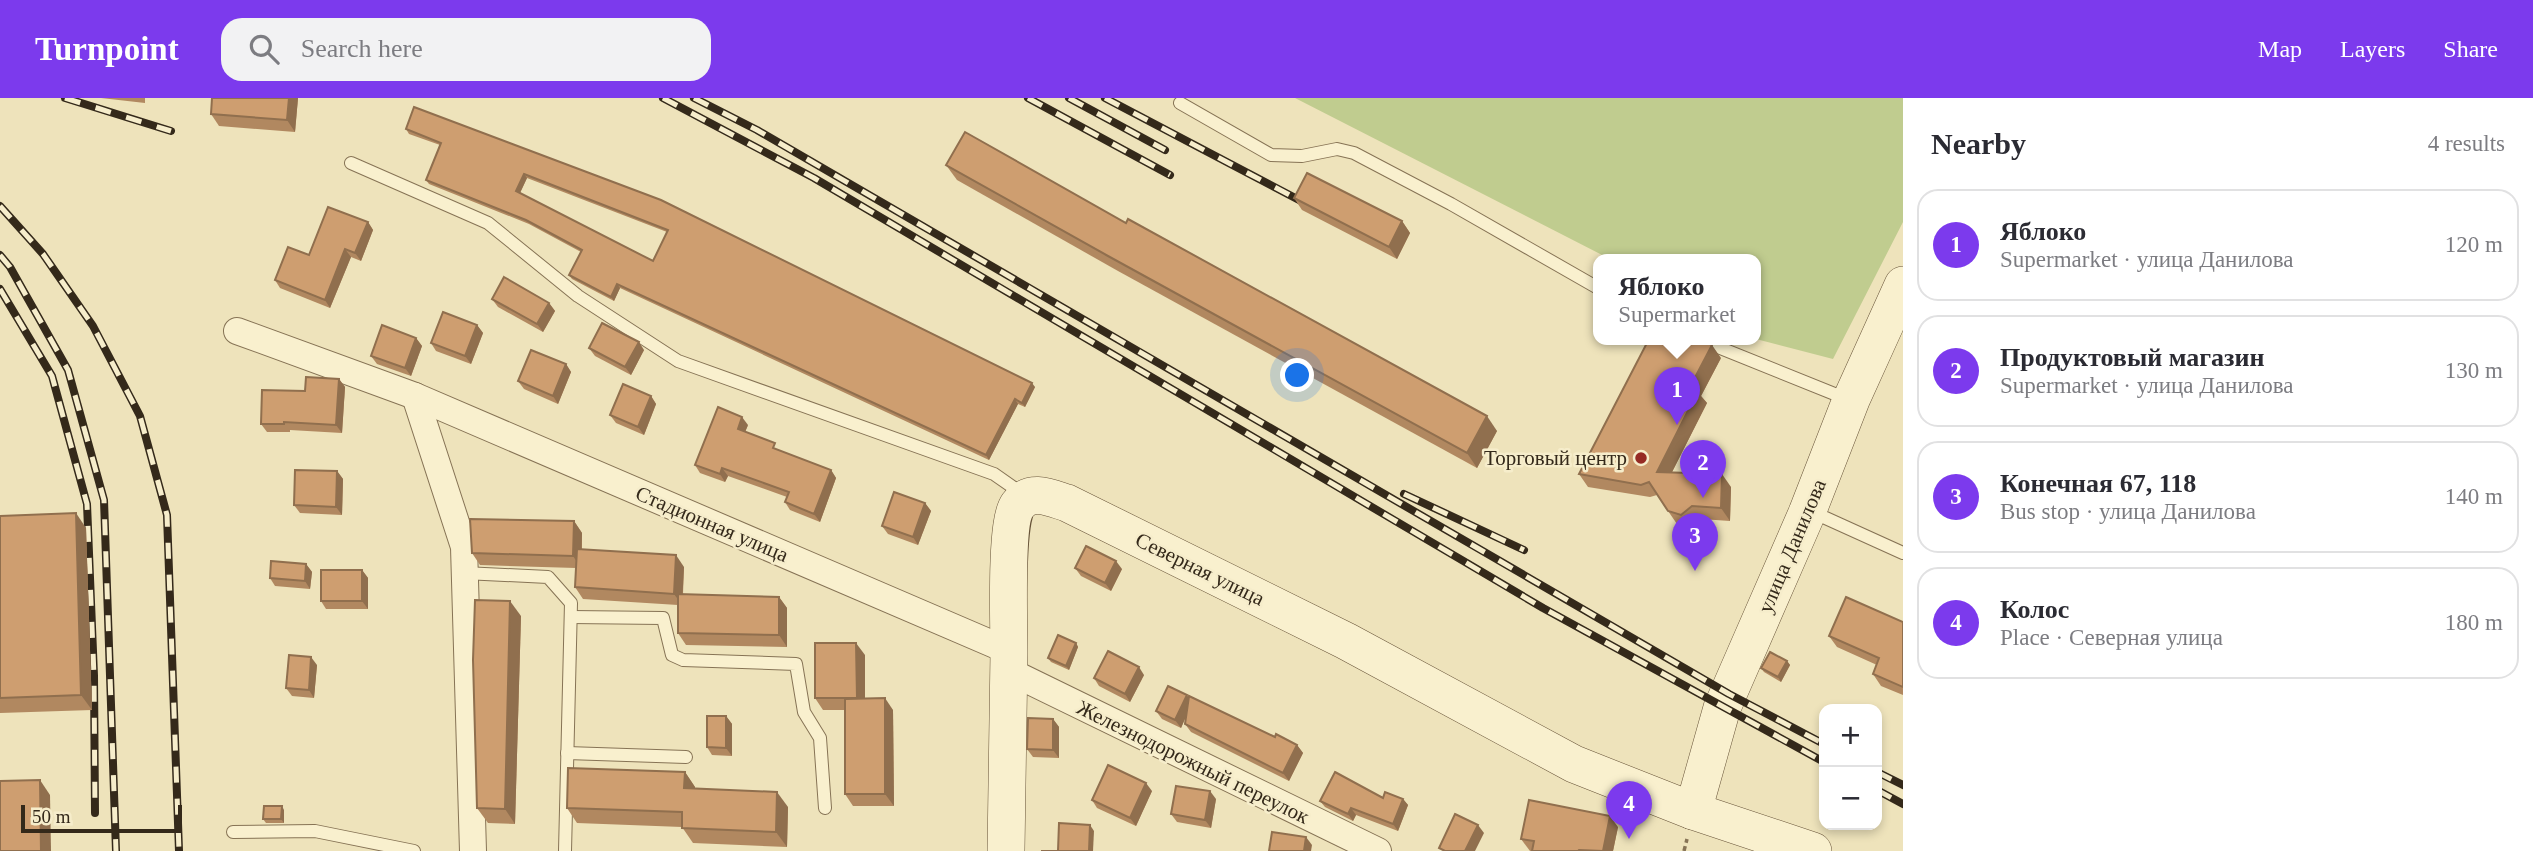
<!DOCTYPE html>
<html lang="en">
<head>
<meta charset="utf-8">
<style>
	:root { --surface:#fff; --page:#f2f2f3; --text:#2b2b33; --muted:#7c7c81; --line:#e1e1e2; --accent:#7c3aed }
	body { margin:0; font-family:"Times New Roman",serif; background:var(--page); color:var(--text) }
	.controls { position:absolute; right:21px; bottom:21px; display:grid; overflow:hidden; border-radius:14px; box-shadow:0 4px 10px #0003 }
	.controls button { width:63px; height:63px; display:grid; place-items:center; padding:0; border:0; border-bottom:2px solid var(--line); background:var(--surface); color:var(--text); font:35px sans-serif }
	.scale { position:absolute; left:21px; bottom:18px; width:161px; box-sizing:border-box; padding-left:7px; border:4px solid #34291a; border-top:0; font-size:19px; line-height:24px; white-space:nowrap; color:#34291a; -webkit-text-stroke:5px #f6edcb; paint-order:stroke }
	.you { position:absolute; left:1298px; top:278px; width:24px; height:24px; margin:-18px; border:5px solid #fff; border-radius:50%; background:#1a73e8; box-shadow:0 0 0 10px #1a73e833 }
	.badge { display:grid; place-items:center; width:46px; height:46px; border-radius:50%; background:var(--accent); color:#fff; font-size:23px; font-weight:700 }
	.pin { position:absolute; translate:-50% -58px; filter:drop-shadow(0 2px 4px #0008) }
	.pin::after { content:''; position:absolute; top:37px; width:24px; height:21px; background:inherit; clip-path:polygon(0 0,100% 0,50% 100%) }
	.popup { position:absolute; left:1593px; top:156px; width:168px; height:91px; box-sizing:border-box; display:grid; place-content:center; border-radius:14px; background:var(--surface); filter:drop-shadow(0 2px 5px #0005); font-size:23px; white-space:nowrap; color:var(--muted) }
	.popup b { font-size:26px; color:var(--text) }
	.popup::after { content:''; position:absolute; left:50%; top:100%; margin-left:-14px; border:14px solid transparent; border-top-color:var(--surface) }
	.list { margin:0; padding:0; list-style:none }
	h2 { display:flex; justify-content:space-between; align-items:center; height:91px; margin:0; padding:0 28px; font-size:30px }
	h2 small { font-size:23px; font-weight:400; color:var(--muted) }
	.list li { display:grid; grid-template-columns:46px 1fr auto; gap:21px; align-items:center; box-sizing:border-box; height:112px; margin:0 14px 14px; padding:0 14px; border:2px solid var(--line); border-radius:21px }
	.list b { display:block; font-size:26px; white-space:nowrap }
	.list p { margin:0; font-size:23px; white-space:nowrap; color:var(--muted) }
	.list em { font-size:23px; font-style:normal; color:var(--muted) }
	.icon { flex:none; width:38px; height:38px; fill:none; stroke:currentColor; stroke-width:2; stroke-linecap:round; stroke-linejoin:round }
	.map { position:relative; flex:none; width:1903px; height:753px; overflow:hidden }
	header { display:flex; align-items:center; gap:42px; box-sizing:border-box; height:98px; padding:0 35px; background:var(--accent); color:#fff }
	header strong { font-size:33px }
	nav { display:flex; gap:38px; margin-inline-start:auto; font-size:24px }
	.search { width:490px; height:63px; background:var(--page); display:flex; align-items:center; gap:18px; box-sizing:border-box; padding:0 24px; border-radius:21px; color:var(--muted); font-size:26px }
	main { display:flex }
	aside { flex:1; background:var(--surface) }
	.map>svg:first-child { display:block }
</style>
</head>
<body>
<header>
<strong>Turnpoint</strong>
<div class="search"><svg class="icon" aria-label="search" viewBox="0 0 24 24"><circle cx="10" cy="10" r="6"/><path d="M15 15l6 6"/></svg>Search here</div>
<nav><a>Map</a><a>Layers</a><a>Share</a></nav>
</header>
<main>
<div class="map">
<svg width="1903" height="753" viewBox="0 0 1903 753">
	<rect width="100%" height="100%" fill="#eee3bb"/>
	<!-- green -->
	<path fill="#c0cc8f" d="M1295 0H1903V124L1833 261 1756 241V161H1610Z"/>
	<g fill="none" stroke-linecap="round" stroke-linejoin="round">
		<defs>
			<g id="lane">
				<path d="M1180 5 1271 57 1302 58 1337 51 1354 55 1451 106 1598 190"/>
				<path d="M351 65 488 125 578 198 678 263 994 376 1024 397"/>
				<path d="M1698 241 1847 301"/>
				<path d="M1810 415 1819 417 1903 455"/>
				<path d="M464 475 548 479 571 505 565 753"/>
				<path d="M571 519 663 520 672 557 683 562 796 566 804 614 820 640 825 710"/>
				<path d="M567 655 686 659"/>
				<path d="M233 734 315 733 414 753"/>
			</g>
			<g id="street">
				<path d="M237 233 415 298 1009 553"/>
				<path d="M415 298 464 449 473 753"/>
				<path d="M1009 573 1378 753"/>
			</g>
			<g id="secondary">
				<path d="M1693 713 1722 610 1807 415 1851 302 1903 187"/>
				<path d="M1006 753C1007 687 1008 621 1009 555 1009 529 1005 423 1018 407 1031 390 1051 400 1067 405L1346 543 1574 666 1693 713 1813 753"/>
			</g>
		</defs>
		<!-- lane casing -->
		<use href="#lane" stroke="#867355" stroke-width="14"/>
		<!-- street casing -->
		<use href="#street" stroke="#867355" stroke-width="28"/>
		<!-- secondary casing -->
		<use href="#secondary" stroke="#675338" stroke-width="38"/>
		<!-- path -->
		<path stroke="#867355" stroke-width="3.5" stroke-dasharray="5 3.5" stroke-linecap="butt" d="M1684 753 1687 741"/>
		<!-- lane -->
		<use href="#lane" stroke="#f9f0ce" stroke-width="12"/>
		<!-- street -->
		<use href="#street" stroke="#f9f0ce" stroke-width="26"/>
		<!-- secondary -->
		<use href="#secondary" stroke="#f9f0ce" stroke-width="37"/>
		<defs>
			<g id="rail">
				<path d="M65 0 171 33"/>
				<path d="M663 0 814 80 1543 510 1824 664"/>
				<path d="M694 0 757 32 1729 596 1824 646"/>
				<path d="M1028 0 1170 77"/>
				<path d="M1069 0 1165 52"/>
				<path d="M1105 0 1301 103"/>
				<path d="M0 108 43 156 93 228 140 318 167 417 179 753"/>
				<path d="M0 157 10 169 68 272 104 402 116 753"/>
				<path d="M0 191 52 278 87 406 94 578 95 715"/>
				<path d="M1404 396 1524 452"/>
				<path d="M1877 674 1903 687"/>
				<path d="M1877 692 1903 706"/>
			</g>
		</defs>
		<!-- rail casing -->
		<use href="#rail" stroke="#34291a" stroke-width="8"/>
		<!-- rail -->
		<use href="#rail" stroke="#f6edcb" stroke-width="5" stroke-dasharray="16" stroke-linecap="butt"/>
	</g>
	<!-- wall -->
	<g fill="#b18860" fill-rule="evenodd">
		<path d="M101 0H145V5Z"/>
		<path d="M298 0 295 34 219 28 211 16Z"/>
		<path d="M414 9 1035 289 1025 309 1018 306 989 362 620 190 614 203 572 181 569 177 581 154 529 126 429 86 426 82 440 47 409 36 406 31ZM527 80 667 134 653 163 520 95Z"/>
		<path d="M946 67 1126 125 1497 333 1477 370 1118 173 957 82Z"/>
		<path d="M1294 100 1402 123 1410 135 1397 161 1302 112Z"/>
		<path d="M368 124 373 132 361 163 351 159 330 210 280 190 275 182 309 157Z"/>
		<path d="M492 201 549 205 555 213 543 234 498 209Z"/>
		<path d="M477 227 483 235 471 266 436 253 431 245Z"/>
		<path d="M416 240 422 248 411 278 377 266 371 258Z"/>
		<path d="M589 250 644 252 631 277 595 258Z"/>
		<path d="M1721 260 1701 298 1707 305 1672 374 1731 389 1730 423 1701 421 1690 429 1677 426 1657 397 1650 399 1588 389 1579 376Z"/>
		<path d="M566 266 571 274 558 306 524 291 518 283Z"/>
		<path d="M339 281 345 289 342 335 290 332V334H267L261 326 305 293Z"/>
		<path d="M651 298 656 306 644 337 616 325 610 317Z"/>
		<path d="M748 327 745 334 780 353 831 372 836 380 820 424 790 412 785 404 787 399 728 378 725 384 700 375 695 367Z"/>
		<path d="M337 373 343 381 342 417 300 415 294 407Z"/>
		<path d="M925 405 931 413 918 447 888 436 882 428Z"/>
		<path d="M0 418 86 430 92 612 0 615Z"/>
		<path d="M574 423 582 435V452L684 469 683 496 779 499 787 510V549L686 547 678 535V507L583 501 575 489 576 470 480 467 472 455Z"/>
		<path d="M306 466 312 474 310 491 275 488 270 480Z"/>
		<path d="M1075 470 1122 471 1111 493 1081 478Z"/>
		<path d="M362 472 368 480V511H326L321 503Z"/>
		<path d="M521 518 515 726 488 725 477 710Z"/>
		<path d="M1903 524V597L1881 588 1873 576 1877 567 1837 549 1829 538Z"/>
		<path d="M1076 545 1078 549 1069 572 1051 564 1048 560Z"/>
		<path d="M865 557V601L893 612 894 708H853L845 696V612H823L815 600Z"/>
		<path d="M1787 563 1790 567 1781 584 1764 574 1761 570Z"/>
		<path d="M317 567 314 600 292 598 286 590Z"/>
		<path d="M1144 577 1130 604 1099 588 1094 580Z"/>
		<path d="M1189 601 1275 639 1297 647 1303 655 1289 683 1191 634 1185 626 1186 618 1181 630 1162 621 1156 613Z"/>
		<path d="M726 618 732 626V658L712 657 707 649Z"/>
		<path d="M1053 621 1059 629V660L1033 659 1027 651Z"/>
		<path d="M685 674 695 689V691L788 709 787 749 693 745 682 729 577 725 567 710Z"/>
		<path d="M1152 693 1136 728 1097 710 1092 702Z"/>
		<path d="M1383 700 1403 701 1408 707 1398 733 1356 717 1353 723 1325 709 1320 703Z"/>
		<path d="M1216 701 1211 730 1177 724 1171 716Z"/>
		<path d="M284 712V725H266L263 721Z"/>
		<path d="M1618 729 1613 753H1530L1521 741Z"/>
	</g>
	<!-- shaded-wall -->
	<g fill="#906f4e">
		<path d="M289 0H298L295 34 287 22Z"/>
		<path d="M524 76 527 80 519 97 516 93Z"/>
		<path d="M1402 123 1410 135 1397 161 1389 149Z"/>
		<path d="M368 124 373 132 361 163 355 155Z"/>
		<path d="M345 151 351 159 330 210 325 202Z"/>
		<path d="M617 186 620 190 614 203 611 199Z"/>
		<path d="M549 205 555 213 543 234 537 226Z"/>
		<path d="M477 227 483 235 471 266 465 258Z"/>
		<path d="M416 240 422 248 411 278 405 270Z"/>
		<path d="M639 244 644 252 631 277 625 269Z"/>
		<path d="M1712 247 1721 260 1701 298 1707 305 1666 386 1657 374 1690 289Z"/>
		<path d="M566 266 571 274 558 306 553 298Z"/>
		<path d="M339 281 345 289 342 335 336 327Z"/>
		<path d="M1032 285 1035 289 1025 309 1022 305Z"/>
		<path d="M651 298 656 306 644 337 638 329Z"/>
		<path d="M1015 301 1018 306 989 362 986 357Z"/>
		<path d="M1487 318 1497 333 1477 370 1467 355Z"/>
		<path d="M742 319 748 327 743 339 738 331Z"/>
		<path d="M722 370 728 378 725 384 720 376Z"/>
		<path d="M831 372 836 380 820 424 814 416Z"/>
		<path d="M337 373 343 381 342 417 336 409Z"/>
		<path d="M1722 376 1731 389 1730 423 1721 410Z"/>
		<path d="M925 405 931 413 918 447 913 439Z"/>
		<path d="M76 415 86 430 92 612 81 597Z"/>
		<path d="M574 423 582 435 581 470 573 458Z"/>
		<path d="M676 457 684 469 682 507 674 496Z"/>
		<path d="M1116 463 1122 471 1111 493 1105 485Z"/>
		<path d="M306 466 312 474 310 491 305 483Z"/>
		<path d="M362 472 368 480V511L362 503Z"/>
		<path d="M779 499 787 510V549L779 537Z"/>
		<path d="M510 503 521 518 515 726 505 711Z"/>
		<path d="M856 545 865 557V611L857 600Z"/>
		<path d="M1076 545 1078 549 1069 572 1066 568Z"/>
		<path d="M311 559 317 567 314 600 309 592Z"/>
		<path d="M1787 563 1790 567 1781 584 1778 579Z"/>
		<path d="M1139 569 1144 577 1130 604 1125 596Z"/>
		<path d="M1187 597 1192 605 1181 630 1175 622Z"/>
		<path d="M885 600 893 612 894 708 885 696Z"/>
		<path d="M726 618 732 626V658L726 650Z"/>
		<path d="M1053 621 1059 629V660L1053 652Z"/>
		<path d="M1297 647 1303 655 1289 683 1283 675Z"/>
		<path d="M685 674 695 689V705L684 690Z"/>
		<path d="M40 682 50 697 51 753H41Z"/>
		<path d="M1146 685 1152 693 1136 728 1130 720Z"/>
		<path d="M1210 693 1216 701 1211 730 1205 722Z"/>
		<path d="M777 694 788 709 787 749 776 734Z"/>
		<path d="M1403 701 1408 707 1398 733 1393 726Z"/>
		<path d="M282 708 284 712V725L281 721Z"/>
		<path d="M1351 710 1356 717 1353 723 1348 716Z"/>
		<path d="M1610 718 1618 729 1613 753H1603Z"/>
		<path d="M1090 727 1094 733 1093 753H1089Z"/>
		<path d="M1478 727 1484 735 1475 753H1465Z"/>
		<path d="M1306 739 1312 747 1311 753H1304Z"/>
	</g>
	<!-- building -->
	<g fill="#ce9e70" stroke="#906f4e" stroke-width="2" fill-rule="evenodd">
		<path d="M212 0H289L287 22 211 16Z"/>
		<path d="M414 9 661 102 1032 285 1022 305 1015 301 986 357 617 186 611 199 569 177 582 152 526 122 426 82 441 45 406 31ZM524 76 668 132 653 163 516 93Z"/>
		<path d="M965 34 1126 125 1128 121 1487 318 1467 355 1108 158 946 67Z"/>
		<path d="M1307 75 1402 123 1389 149 1294 100Z"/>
		<path d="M328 109 368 124 355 155 345 151 325 202 275 182 288 149 309 157Z"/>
		<path d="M504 179 549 205 537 226 492 201Z"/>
		<path d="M443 214 477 227 465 258 431 245Z"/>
		<path d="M602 225 639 244 625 269 589 250Z"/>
		<path d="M382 227 416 240 405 270 371 258Z"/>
		<path d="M1649 241H1698L1712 247 1690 289 1698 293 1657 374 1722 376 1721 410 1692 408 1681 417 1668 413 1649 384 1641 387 1579 376Z"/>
		<path d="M531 252 566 266 553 298 518 283Z"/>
		<path d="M306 279 339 281 336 327 284 324V326H261L262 292 305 293Z"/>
		<path d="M623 286 651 298 638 329 610 317Z"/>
		<path d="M718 309 742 319 738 331 775 345 773 350 831 372 814 416 785 404 789 394 722 370 720 376 695 367Z"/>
		<path d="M295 372 337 373 336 409 294 407Z"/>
		<path d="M894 394 925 405 913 439 882 428Z"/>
		<path d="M76 415 81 597 0 600V418Z"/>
		<path d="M470 421 574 423 573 458 472 455Z"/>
		<path d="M1086 448 1116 463 1105 485 1075 470Z"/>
		<path d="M577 451 676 457 674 496 575 489Z"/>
		<path d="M271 463 306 466 305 483 270 480Z"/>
		<rect x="321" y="472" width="41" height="31"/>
		<path d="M678 496 779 499V537L678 535Z"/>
		<path d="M1846 499 1903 524V589L1873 576 1879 560 1829 538Z"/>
		<path d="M475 502 510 503 505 711 477 710 473 562Z"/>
		<path d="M1058 537 1076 545 1066 568 1048 560Z"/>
		<path d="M815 545H856L857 600H815Z"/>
		<path d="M1108 553 1139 569 1125 596 1094 580Z"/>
		<path d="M1770 554 1787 563 1778 579 1761 570Z"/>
		<path d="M289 557 311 559 309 592 286 590Z"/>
		<path d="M1168 588 1187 597 1175 622 1156 613Z"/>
		<path d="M1189 598 1275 639 1276 636 1297 647 1283 675 1185 626Z"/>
		<path d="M885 600V696H845V601Z"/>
		<path d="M707 618H726V650L707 649Z"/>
		<path d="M1028 620 1053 621V652L1027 651Z"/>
		<path d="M1108 667 1146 685 1130 720 1092 702Z"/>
		<path d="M568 670 685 674 684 690 777 694 776 734 682 730V714L567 710Z"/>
		<path d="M1335 674 1383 700 1385 694 1403 701 1393 726 1351 710 1348 716 1320 703Z"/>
		<path d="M40 682 41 753H0V683Z"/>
		<path d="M1176 688 1210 693 1205 722 1171 716Z"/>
		<path d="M1529 702 1610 718 1603 753 1579 752 1578 753H1532L1534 743 1521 741Z"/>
		<path d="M264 708H282L281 721H263Z"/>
		<path d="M1455 716 1478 727 1465 753H1445L1439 750Z"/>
		<path d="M1059 725 1090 727 1089 753H1041H1058Z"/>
		<path d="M1272 734 1306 739 1304 753H1269Z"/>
	</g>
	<!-- markers -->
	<circle fill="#962b24" stroke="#f6edcb" stroke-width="2.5" cx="1641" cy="360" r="7"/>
	<g text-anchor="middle" stroke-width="5" stroke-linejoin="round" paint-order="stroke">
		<!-- poi labels -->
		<g font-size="21" fill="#34291a" stroke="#f6edcb" text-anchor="end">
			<text x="1627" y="367">Торговый центр</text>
		</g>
		<!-- street labels -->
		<g font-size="21" fill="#34291a" stroke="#f6edcb">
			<text transform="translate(712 426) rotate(23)" y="7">Стадионная улица</text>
			<text transform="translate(1792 448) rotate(-67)" y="7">улица Данилова</text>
			<text transform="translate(1200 471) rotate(26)" y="7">Северная улица</text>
			<text transform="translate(1193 664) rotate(26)" y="7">Железнодорожный переулок</text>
		</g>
	</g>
</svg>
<div class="controls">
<button>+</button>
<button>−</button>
</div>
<div class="scale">50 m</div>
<div class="you"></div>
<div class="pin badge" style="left:1677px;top:327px">1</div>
<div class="popup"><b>Яблоко</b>Supermarket</div>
<div class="pin badge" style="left:1703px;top:400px">2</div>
<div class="pin badge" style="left:1695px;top:473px">3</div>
<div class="pin badge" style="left:1629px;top:741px">4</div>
</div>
<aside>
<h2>Nearby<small>4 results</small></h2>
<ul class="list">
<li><span class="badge">1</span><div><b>Яблоко</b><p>Supermarket · улица Данилова</p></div><em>120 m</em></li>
<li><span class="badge">2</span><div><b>Продуктовый магазин</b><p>Supermarket · улица Данилова</p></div><em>130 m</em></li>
<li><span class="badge">3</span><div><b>Конечная 67, 118</b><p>Bus stop · улица Данилова</p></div><em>140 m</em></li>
<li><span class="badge">4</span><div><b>Колос</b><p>Place · Северная улица</p></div><em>180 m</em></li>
</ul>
</aside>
</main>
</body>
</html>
